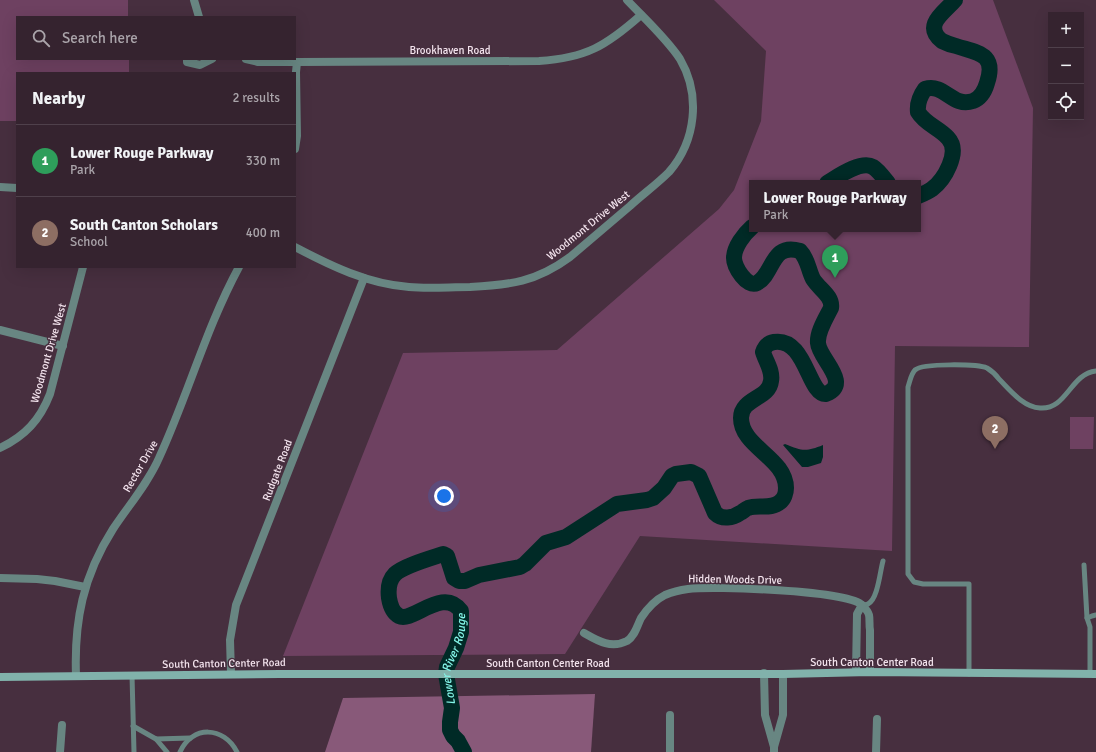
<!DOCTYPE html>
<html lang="en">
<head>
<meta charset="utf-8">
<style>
	:root { --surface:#35232f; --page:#402f3b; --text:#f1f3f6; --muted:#aaa4aa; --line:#4f404b; --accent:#d93025 }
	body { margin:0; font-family:Signika,sans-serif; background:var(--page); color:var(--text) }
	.controls { position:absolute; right:12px; top:12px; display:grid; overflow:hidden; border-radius:0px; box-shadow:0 4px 16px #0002 }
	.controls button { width:36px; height:36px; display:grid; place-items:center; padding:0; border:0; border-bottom:1px solid var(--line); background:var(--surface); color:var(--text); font:20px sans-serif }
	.you { position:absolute; left:444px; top:496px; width:14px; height:14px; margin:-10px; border:3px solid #fff; border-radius:50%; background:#1a73e8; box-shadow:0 0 0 6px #1a73e833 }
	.badge { display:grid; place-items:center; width:26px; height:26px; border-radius:50%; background:var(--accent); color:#fff; font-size:13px; font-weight:700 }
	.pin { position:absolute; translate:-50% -33px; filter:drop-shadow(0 1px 2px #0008) }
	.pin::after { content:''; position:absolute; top:21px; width:14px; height:12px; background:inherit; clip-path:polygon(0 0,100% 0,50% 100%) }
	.popup { position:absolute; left:749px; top:180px; width:172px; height:52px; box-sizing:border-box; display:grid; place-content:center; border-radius:0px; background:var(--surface); filter:drop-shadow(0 1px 3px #0005); font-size:13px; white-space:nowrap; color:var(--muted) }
	.popup b { font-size:15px; color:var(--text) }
	.popup::after { content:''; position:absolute; left:50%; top:100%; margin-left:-8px; border:8px solid transparent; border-top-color:var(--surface) }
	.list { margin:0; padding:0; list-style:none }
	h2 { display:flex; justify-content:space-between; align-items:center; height:52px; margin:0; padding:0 16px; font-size:17px }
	h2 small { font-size:13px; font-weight:400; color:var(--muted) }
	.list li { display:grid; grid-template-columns:26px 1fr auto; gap:12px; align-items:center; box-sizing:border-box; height:72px; padding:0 16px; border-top:1px solid var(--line) }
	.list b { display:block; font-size:15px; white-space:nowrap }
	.list p { margin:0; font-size:13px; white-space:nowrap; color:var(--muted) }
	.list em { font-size:13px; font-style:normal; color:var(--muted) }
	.icon { flex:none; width:22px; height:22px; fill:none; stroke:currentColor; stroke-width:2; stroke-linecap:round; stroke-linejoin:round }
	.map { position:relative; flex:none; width:1096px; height:752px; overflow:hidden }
	.search { position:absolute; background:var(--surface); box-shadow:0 4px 16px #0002; left:16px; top:16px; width:280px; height:44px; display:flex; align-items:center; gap:10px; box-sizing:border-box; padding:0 14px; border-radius:0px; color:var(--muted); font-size:15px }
	.panel { position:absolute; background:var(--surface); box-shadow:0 4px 16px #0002; left:16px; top:72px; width:280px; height:196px; border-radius:0px }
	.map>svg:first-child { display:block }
</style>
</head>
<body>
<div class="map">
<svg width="1096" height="752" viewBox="0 0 1096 752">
	<rect width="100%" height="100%" fill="#472f3f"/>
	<!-- green -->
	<g fill="#6e4161" fill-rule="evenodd">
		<path d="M0 0H128V17H17V59H129V73H17V121H0Z"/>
		<path d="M714 0H993L1033 108 1029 347 895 346 892 551 640 536 565 654 283 656 403 353 557 350 719 209 734 190 761 121 766 51ZM752 183H918V229H752Z"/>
		<path d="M1070 417H1094L1093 449H1070Z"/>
	</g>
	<!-- forest -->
	<path fill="#885979" d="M595 694 591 752H325L343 698Z"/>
	<!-- water -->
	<path fill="#002a26" d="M785 444C802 451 806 452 823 445V457L821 463 808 467H802L783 445Z"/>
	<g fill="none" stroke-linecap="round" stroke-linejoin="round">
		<!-- river -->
		<g stroke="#002a26" stroke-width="16">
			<path d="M827 183C837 177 861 160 873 167 878 170 884 178 888 183"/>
			<path d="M918 196C923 194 928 192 932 189 944 180 961 152 948 138 939 128 925 124 918 112 917 103 920 96 925 89 945 83 952 108 973 101 981 98 985 90 987 83 997 53 977 53 956 46 951 45 946 43 942 41 922 25 945 12 955 0"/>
			<path id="s1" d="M464 752 458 741 453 736 450 730V722L452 708 446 674 447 667 456 648 461 632V611C443 586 413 623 399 616 393 613 390 604 389 598 388 590 389 580 395 574 403 566 431 558 443 554L447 556 454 578 459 581H465L479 575 520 567 525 564 546 543 566 537 617 504 647 500 653 498 664 488 672 476 676 474 691 472 699 476 715 513C722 520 733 518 740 513 743 512 745 509 748 508 758 504 771 510 780 502 784 499 786 493 786 488 786 458 741 447 741 418 741 398 769 399 771 381 773 371 766 362 763 352 765 346 768 343 774 342 806 337 808 395 826 394 852 383 819 359 818 343 817 332 826 318 831 308 833 296 819 289 813 279 808 269 808 259 800 251 771 242 774 274 757 283 747 288 734 267 734 258 734 247 744 234 752 227"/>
		</g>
		<!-- lane -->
		<g stroke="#688682" stroke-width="5">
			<path d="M1084 565 1087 618"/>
			<path d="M862 605C864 605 866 605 868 604 878 599 880 571 883 561"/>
			<path d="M969 674V584H923L914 582 908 574V387C910 381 911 374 915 370 923 363 978 364 987 368 992 371 996 375 999 379 1010 390 1023 407 1040 408 1067 410 1070 374 1096 371"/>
			<path d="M1090 674V627L1087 618 1092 616 1096 615"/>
			<path d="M132 675 134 752"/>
			<path d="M133 726 156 739 190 738"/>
			<path d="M156 739 167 752"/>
			<path d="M180 752C192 725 224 726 237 752"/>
		</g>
		<!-- street -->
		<g stroke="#688682" stroke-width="8">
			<path d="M194 0 199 17"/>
			<path d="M187 59V62L200 65 212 59"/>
			<path d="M246 59 258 62H297L539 61C586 58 606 46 641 15"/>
			<path d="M295 149 297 136 296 72 297 62"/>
			<path d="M0 187 17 188"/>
			<path d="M295 247C331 266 368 284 409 287 429 289 449 287 470 287 510 285 536 282 570 257 590 240 610 223 630 206 642 195 657 184 669 172 696 141 701 95 680 59 667 39 644 18 627 0"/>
			<path d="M0 330 63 346"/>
			<path d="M0 448C25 436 40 420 50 394L83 267"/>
			<path d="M0 578 37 579 55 581 85 587"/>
			<path d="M584 633C598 641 611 649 627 641 635 636 637 626 641 618 647 609 655 600 665 595 672 592 680 590 688 589 712 586 848 590 862 605 864 607 868 611 869 615 870 619 869 625 870 630 870 644 870 658 870 672"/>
			<path d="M856 672 857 614 862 605"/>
			<path d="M764 673 765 715 774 747"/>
			<path d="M231 674 230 640 236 605 364 278"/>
			<path d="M76 676C74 621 83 576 113 529 129 505 148 483 159 458 188 395 206 328 239 267"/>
			<path d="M670 715V752"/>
			<path d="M60 752 62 725"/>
			<path d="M774 752V747L783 715V674"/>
			<path d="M876 752 877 719"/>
		</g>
		<!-- secondary -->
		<path stroke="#81b2ab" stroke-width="8" d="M0 677 280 674H783L870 672 1096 674"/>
	</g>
	<g text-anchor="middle" stroke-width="3" stroke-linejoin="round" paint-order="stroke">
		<!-- street labels -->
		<g font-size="11" fill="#f4e4ee" stroke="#472f3f">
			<text x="450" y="54">Brookhaven Road</text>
			<text transform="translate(588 225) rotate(-39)" y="4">Woodmont Drive West</text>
			<text transform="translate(48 353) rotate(-74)" y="4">Woodmont Drive West</text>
			<text transform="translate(140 466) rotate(-60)" y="4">Rector Drive</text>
			<text transform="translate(277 470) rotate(-69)" y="4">Rudgate Road</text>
			<text transform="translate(735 579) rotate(1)" y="4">Hidden Woods Drive</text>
			<text x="872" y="666">South Canton Center Road</text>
			<text transform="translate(224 663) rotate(-1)" y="4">South Canton Center Road</text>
			<text x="548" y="667">South Canton Center Road</text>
		</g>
		<!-- water labels -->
		<g font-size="12" font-style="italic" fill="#84f6e9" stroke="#472f3f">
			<text dy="4" stroke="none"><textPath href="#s1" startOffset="99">Lower River Rouge</textPath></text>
		</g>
	</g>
</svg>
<div class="controls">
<button>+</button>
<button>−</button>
<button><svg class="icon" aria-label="locate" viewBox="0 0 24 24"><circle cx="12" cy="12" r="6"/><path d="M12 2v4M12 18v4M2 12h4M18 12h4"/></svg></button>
</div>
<div class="you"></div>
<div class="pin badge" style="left:835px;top:278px;background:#2e9e5b">1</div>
<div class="popup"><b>Lower Rouge Parkway</b>Park</div>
<div class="pin badge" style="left:995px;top:449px;background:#8d6e63">2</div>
<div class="search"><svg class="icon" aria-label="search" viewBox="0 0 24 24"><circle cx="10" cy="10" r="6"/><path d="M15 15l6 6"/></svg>Search here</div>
<section class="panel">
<h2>Nearby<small>2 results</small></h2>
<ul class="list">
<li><span class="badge" style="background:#2e9e5b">1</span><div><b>Lower Rouge Parkway</b><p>Park</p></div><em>330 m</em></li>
<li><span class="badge" style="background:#8d6e63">2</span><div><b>South Canton Scholars</b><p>School</p></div><em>400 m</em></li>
</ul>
</section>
</div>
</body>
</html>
